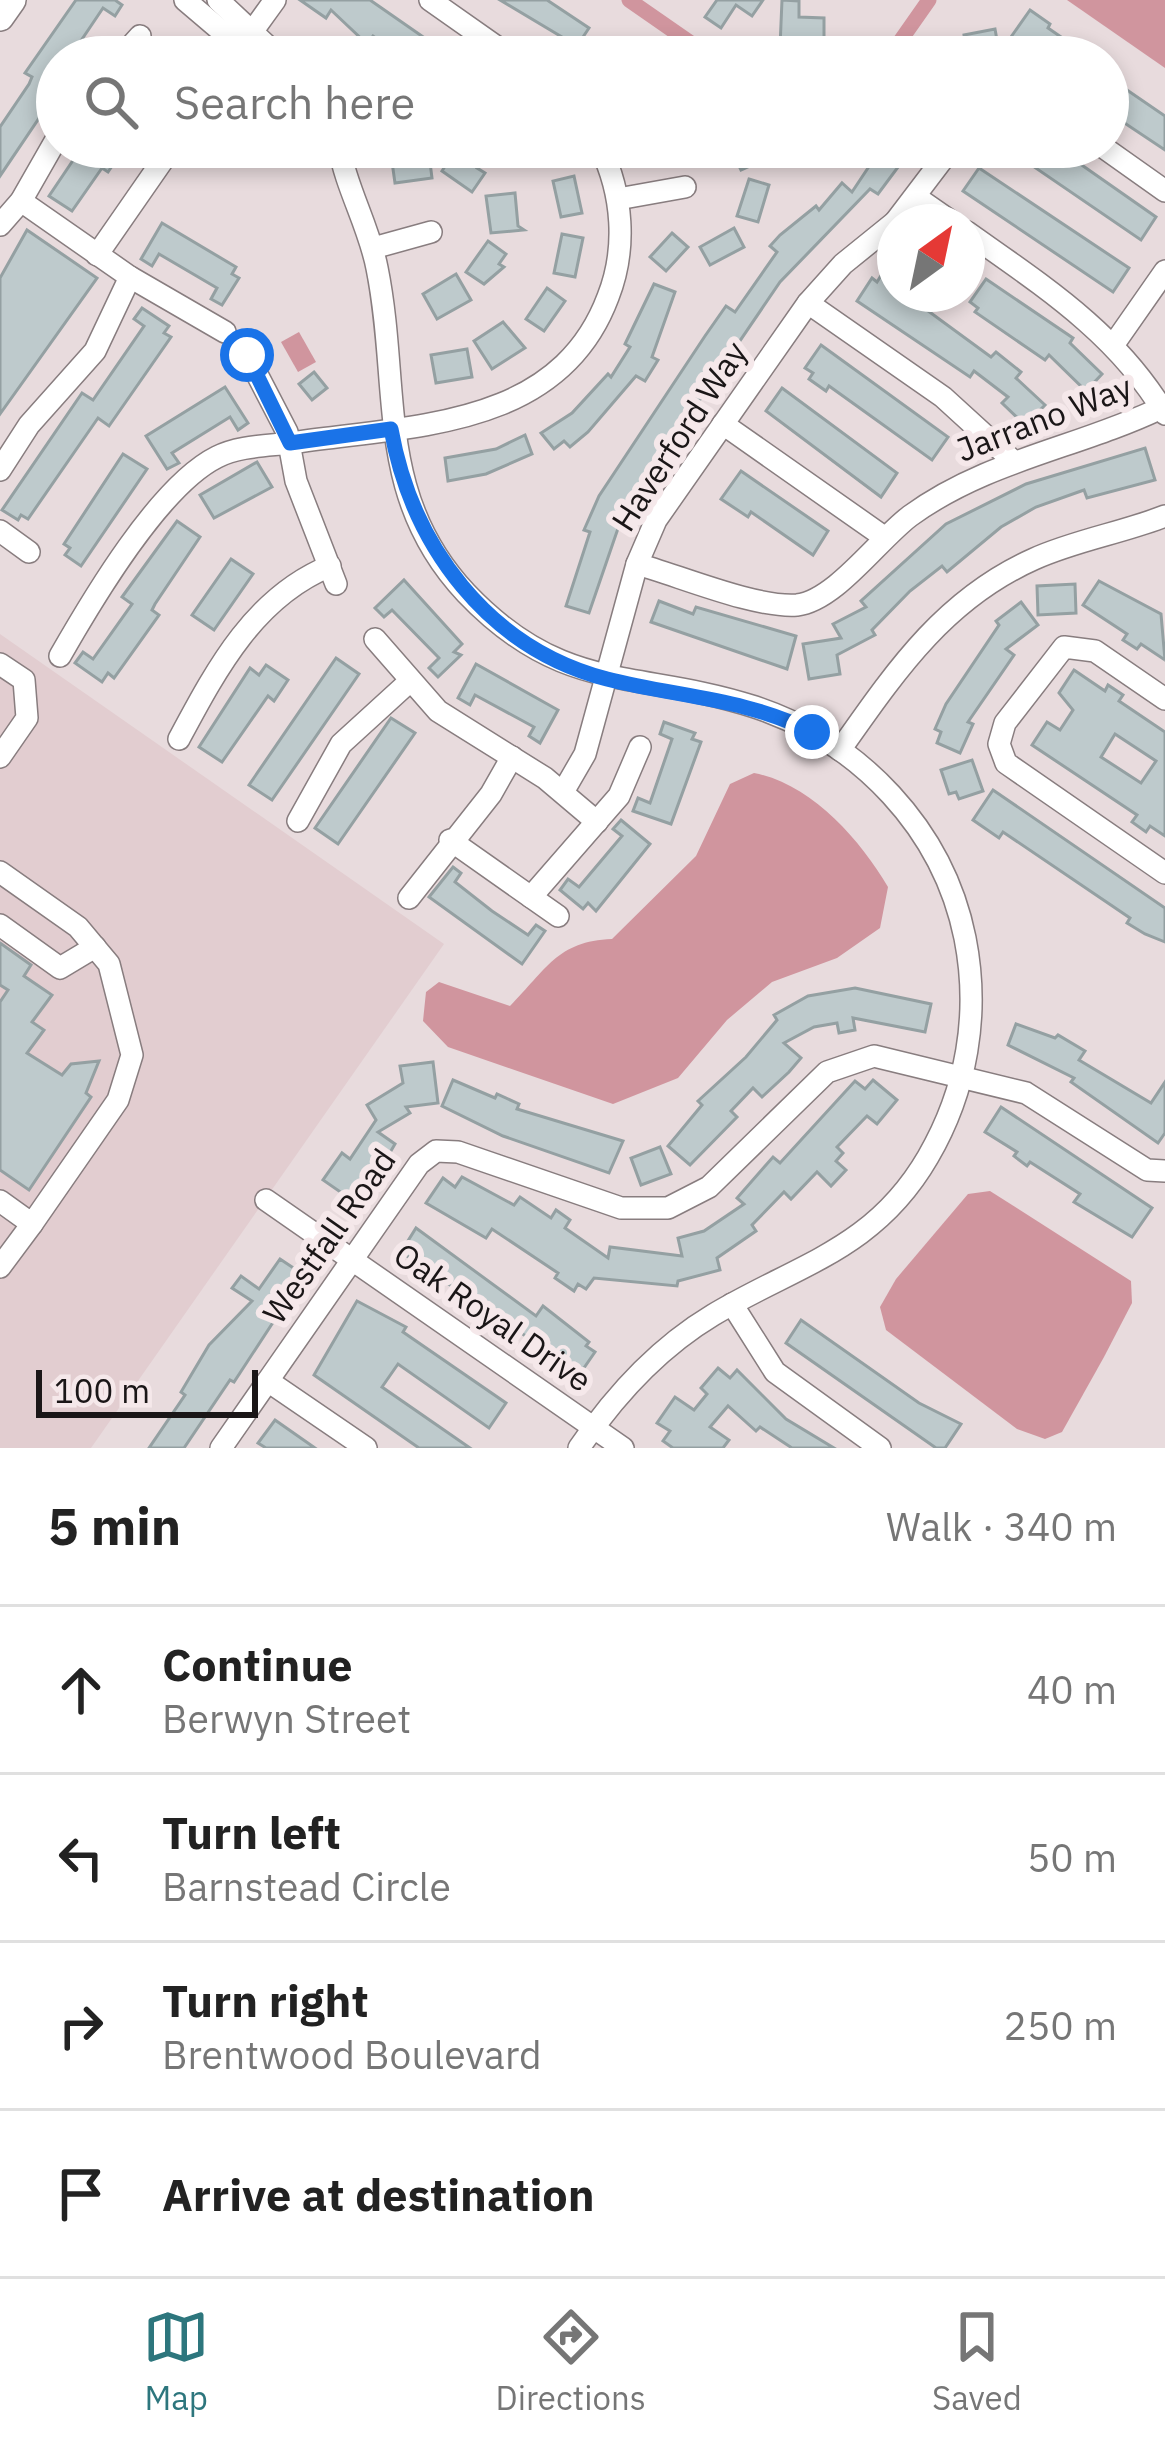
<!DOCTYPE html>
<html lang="en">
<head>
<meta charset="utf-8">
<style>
	:root { --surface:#fff; --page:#f6f6f6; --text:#222; --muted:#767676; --line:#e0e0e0; --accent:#2d767d }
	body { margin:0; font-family:"IBM Plex Sans",sans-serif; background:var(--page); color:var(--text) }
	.compass { position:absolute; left:877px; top:204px; width:108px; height:108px; border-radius:50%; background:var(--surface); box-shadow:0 6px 18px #0003; rotate:33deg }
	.scale { position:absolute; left:36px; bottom:30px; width:222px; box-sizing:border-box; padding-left:12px; border:6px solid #1a1617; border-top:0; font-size:33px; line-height:42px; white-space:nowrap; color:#1a1617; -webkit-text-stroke:9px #f5e8ea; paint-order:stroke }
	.stop { position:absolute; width:36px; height:36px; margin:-27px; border:9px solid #1a73e8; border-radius:50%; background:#fff }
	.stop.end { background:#1a73e8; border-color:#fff; box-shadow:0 3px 12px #0008 }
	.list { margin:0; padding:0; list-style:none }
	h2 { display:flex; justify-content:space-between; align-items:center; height:156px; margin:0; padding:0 48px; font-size:51px }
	h2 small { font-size:39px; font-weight:400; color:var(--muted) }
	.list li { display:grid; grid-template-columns:78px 1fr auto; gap:36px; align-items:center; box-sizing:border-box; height:168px; padding:0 48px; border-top:3px solid var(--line) }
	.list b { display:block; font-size:45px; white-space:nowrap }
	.list p { margin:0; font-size:39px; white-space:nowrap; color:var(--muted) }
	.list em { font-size:39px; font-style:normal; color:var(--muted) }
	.icon { flex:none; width:66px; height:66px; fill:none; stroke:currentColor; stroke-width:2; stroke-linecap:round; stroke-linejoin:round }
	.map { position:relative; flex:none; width:1165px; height:1448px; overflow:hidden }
	.search { position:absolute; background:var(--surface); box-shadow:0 6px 18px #0003; left:36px; right:36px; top:36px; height:132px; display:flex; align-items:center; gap:30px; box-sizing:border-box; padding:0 42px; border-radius:66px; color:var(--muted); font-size:45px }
	.sheet { height:828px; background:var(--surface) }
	nav { display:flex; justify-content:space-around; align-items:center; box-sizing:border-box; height:168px; border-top:3px solid var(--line); background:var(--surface); font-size:33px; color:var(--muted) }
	nav a { display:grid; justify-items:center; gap:6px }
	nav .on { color:var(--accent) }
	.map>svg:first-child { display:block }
</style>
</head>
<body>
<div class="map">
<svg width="1165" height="1448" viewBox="0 0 1165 1448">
	<rect width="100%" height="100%" fill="#e8dbdd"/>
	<!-- built -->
	<path fill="#e2cdd0" d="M0 634 444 944 91 1448H0Z"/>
	<!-- water -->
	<g fill="#d0959e">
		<path d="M1067 0H1165V68Z"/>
		<path d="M299 332 316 362 298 372 281 342Z"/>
		<path d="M754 773C811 784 859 838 888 887L880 928 837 958 772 982 727 1020 678 1078 613 1104 448 1047 423 1021 426 992 439 982 510 1006C546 970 557 941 612 939L696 856 730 784Z"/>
		<path d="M990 1191 1131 1281 1132 1303 1104 1357 1062 1432 1045 1439 1017 1429 886 1330 880 1307 896 1279 968 1194Z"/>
	</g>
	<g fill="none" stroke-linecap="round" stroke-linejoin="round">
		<!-- canal -->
		<g stroke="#d0959e" stroke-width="15">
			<path d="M629 0 711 57"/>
			<path d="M889 57 929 0"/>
		</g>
	</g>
	<!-- building -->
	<g fill="#becacc" stroke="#94a0a2" stroke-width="3" fill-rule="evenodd">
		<path d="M76 0H115L122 5 115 16 103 8 70 57H57L52 83 57 103 52 99 0 176V127L29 84 32 77 25 73Z"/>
		<path d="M300 0H370L452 57H390L394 51 373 36 367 44 331 10 326 18Z"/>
		<path d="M500 0H547L589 28 577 46Z"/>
		<path d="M717 0H763L752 16 736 5 721 28 705 17Z"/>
		<path d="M782 0 799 1V17L824 18V40L806 39V48L780 47Z"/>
		<path d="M1030 10 1050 24 1048 28 1090 57H1025L1006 44Z"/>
		<path d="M995 29 1000 57H967L964 35Z"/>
		<path d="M170 41 193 57H159Z"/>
		<path d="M1108 77 1165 116V150L1108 112Z"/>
		<path d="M82 147H125L108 172 102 168 72 211 49 196Z"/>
		<path d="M428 147 432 178 395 183 392 162 407 159 405 151Z"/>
		<path d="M522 147H559L540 165Z"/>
		<path d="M730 147H755L761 161 741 170Z"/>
		<path d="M882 147H913L878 194 870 189 780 282 624 511 589 613 566 606 590 532 584 530 599 496 705 336 726 306 735 312 777 252 770 246 780 235 816 206 819 210 842 183 852 192Z"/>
		<path d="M1005 147H1056L1156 217 1141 240Z"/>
		<path d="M474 149 485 157 477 168 485 173 472 192 442 171 454 152 466 161Z"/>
		<path d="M979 168 1129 268 1113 292 963 191Z"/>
		<path d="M574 176 582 213 561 217 553 181Z"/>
		<path d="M749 179 769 185 758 222 737 216Z"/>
		<path d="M515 193 518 226 524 230 491 233 486 196Z"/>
		<path d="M162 223 236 267 232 274 239 278 222 305 211 299 217 288 159 254 152 266 141 259Z"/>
		<path d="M734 228 744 247 710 265 700 247Z"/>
		<path d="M27 230 97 278 0 414V278Z"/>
		<path d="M672 233 688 247 666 271 650 257Z"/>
		<path d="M562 234 583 238 575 277 554 273Z"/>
		<path d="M488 241 506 254 499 264 504 267 484 284 466 272Z"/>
		<path d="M456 274 471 300 437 319 423 294Z"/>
		<path d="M882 274 895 283V294H905L991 357 996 352 1021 372 1016 378 1045 405 1025 425 1002 403 1008 397 974 371 970 377 857 301 872 278 877 282Z"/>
		<path d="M986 279 1073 338 1070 343 1102 374 1086 391 1049 355 1045 360 975 312 978 308 970 302Z"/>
		<path d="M654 284 675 292 652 357 658 360 645 381 636 376 588 432 570 447 564 441 554 449 541 433 572 413 608 374 611 377 630 347 625 344Z"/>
		<path d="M547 288 565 301 544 331 526 319Z"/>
		<path d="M142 308 169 326 164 333 171 337 109 426 98 418 28 519 21 515 18 520 2 510 82 393 93 400 144 326 134 319Z"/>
		<path d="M503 322 525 348 492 369 474 341Z"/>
		<path d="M821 345 948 437 932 460 829 386 826 391 809 379 813 373 805 368Z"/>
		<path d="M467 349 472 377 436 383 431 355Z"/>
		<path d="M314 372 327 388 312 400 299 384Z"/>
		<path d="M225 387 248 423 238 430 230 417 172 453 179 463 167 469 146 436Z"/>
		<path d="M782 388 897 473 881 497 766 411Z"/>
		<path d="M525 435 532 454 486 474 448 481 445 458 496 449Z"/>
		<path d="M1145 448 1155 480 1087 498 1084 490 1036 507 1001 527 947 572 942 566 910 591 872 630 875 635 837 655 840 674 809 679 803 644 841 638 833 624 866 607 861 601 946 524 1026 484Z"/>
		<path d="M123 454 147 469 81 566 65 555 70 548 64 544Z"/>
		<path d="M257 462 272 487 214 518 200 495Z"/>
		<path d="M741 471 828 531 813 555 751 512 748 517 721 499Z"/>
		<path d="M177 521 200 537 155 604 152 610 159 615 114 678 108 673 102 682 75 663 83 652 93 659 132 604 122 597Z"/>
		<path d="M231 559 253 574 214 630 192 615Z"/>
		<path d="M404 580 462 644 454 652 461 655 438 677 429 668 439 658 392 610 384 617 375 608Z"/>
		<path d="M1099 581 1161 614 1165 660 1141 644 1137 649 1123 640 1127 634 1083 605Z"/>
		<path d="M1075 584 1076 613 1038 615 1037 586Z"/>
		<path d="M659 601 693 614 696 607 796 636 787 669 651 622Z"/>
		<path d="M1021 602 1038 625 1006 649 1014 655 968 722 973 724 960 753 937 743 941 732 935 729 946 704 999 625 996 621Z"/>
		<path d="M336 658 359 674 272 800 249 785Z"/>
		<path d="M476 664 558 710 540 743 529 736 534 727 475 695 470 705 458 698Z"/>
		<path d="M266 665 288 680 274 701 268 696 222 762 199 747 250 668 259 675Z"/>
		<path d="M1074 670 1105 691 1108 685 1123 695 1119 701 1165 732V836L1150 826 1146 832 1132 822 1137 815 1032 745 1047 722 1060 730 1073 710 1059 693ZM1115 734 1156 761 1141 783 1101 757Z"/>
		<path d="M391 718 415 733 338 844 315 828Z"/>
		<path d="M664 722 695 733 692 739 701 742 671 824 633 811 638 798 650 803 672 739 660 734Z"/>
		<path d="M972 760 983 791 959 799 956 792 949 794 941 770Z"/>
		<path d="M993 790 1165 908V942L1145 934 1127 923 1130 918 1003 832 999 838 973 820Z"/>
		<path d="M621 820 650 844 596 911 588 903 583 909 560 890 568 879 579 887 622 836 613 829Z"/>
		<path d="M453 867 461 873 455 882 492 911 528 935 536 925 545 931 522 964 429 897Z"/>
		<path d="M0 943 31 965 24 976 52 995 32 1022 44 1030 27 1053 62 1075 71 1064 99 1061 86 1093 91 1097 29 1190 0 1170V1002L8 990 0 985Z"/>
		<path d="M855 988 931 1004 925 1032 853 1018 855 1030 839 1033 837 1023 814 1027 784 1043 801 1058 789 1072 762 1097 753 1088 731 1111 737 1117 690 1165 668 1146 702 1105 698 1101 746 1057 777 1020 774 1015 808 996Z"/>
		<path d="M1016 1024 1055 1038 1058 1035 1085 1051 1079 1060 1151 1103 1165 1082V1133L1158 1143 1071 1082 1074 1078 1008 1045Z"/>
		<path d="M433 1062 438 1103 406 1107 410 1113 378 1132 395 1144 367 1192 358 1185 349 1198 323 1180 342 1153 350 1159 376 1120 367 1105 403 1083 400 1066Z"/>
		<path d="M453 1080 495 1098 497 1094 519 1104 517 1109 623 1141 609 1173 503 1136 442 1106Z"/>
		<path d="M873 1080 897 1100 877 1124 867 1116 837 1147 843 1153 836 1161 846 1170 831 1186 817 1172 791 1199 784 1192 752 1225 756 1231 717 1258 720 1270 678 1281 677 1286 594 1278 586 1289 578 1284 574 1291 555 1278 558 1273 492 1229 486 1238 426 1203 443 1178 455 1187 462 1177 514 1205 520 1197 551 1218 556 1210 570 1220 565 1228 608 1258 610 1247 682 1256 678 1238 704 1231 744 1204 737 1198 773 1157 780 1163 855 1081 865 1089Z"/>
		<path d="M1001 1107 1152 1208 1132 1237 1074 1202 1080 1194 1030 1162 1027 1166 1014 1156 1017 1152 985 1132Z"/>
		<path d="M660 1147 671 1174 641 1185 631 1158Z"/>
		<path d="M416 1228 536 1316 543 1306 589 1342 586 1346 595 1352 579 1375 532 1349 536 1343 401 1252Z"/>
		<path d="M280 1259 304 1275 234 1382 230 1380 184 1448H149L185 1395 181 1392 209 1345 252 1301 232 1288 241 1276 259 1289Z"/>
		<path d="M357 1301 406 1327 403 1332 506 1403 489 1428 398 1364 382 1387 470 1448H419L314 1375Z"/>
		<path d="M801 1320 919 1403 961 1424 945 1448H936L786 1343Z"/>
		<path d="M718 1368 730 1378 737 1370 786 1419 834 1448H792L760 1427 756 1431 728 1406 710 1427 729 1440 723 1448H673L663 1441 670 1431 657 1423 675 1397 694 1410 707 1394 701 1388Z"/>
		<path d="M275 1420 315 1448H266L258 1443Z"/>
	</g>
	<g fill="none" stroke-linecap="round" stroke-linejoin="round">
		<defs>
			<g id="minor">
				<path d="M185 0 252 57"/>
				<path d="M218 0 279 57"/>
				<path d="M430 0 511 57"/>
				<path d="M244 43 275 0"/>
				<path d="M121 57 140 36"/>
				<path d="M339 147C346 188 369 226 377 268 401 387 374 495 466 593 564 696 638 669 755 707 860 742 943 829 965 938 980 1014 967 1090 928 1157 874 1250 798 1264 713 1315 658 1348 615 1395 579 1448"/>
				<path d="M1103 147 1165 191"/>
				<path d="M916 197 952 222"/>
				<path d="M618 199 685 187"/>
				<path d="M21 201 130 277 225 332"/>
				<path d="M895 222 952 147"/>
				<path d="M0 225 21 201 57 138"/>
				<path d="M967 232C1043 286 1117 333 1165 414"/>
				<path d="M373 248 431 232"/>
				<path d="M97 255 172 147"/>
				<path d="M808 303 943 397 1012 460"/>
				<path d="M1114 344 1165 271"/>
				<path d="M247 355 287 432 296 481 336 584"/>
				<path d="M723 424 884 537"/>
				<path d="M0 470 29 425 95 351 130 277"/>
				<path d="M0 531 29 552"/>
				<path d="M637 564C680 576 755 608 797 605 835 601 878 540 910 516 987 460 1077 448 1161 408"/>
				<path d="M375 639 438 711 545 778 597 822"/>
				<path d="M60 656C92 600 159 486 217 457 240 445 272 446 298 442 414 425 559 428 608 297 627 249 623 194 600 147"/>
				<path d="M0 664 24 680 27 718 0 757"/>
				<path d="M1165 699 1095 651 1064 647 1005 723 999 744 1006 763 1165 873"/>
				<path d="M179 739C216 670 254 597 330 566"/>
				<path d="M840 750C895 672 944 599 1034 559 1076 540 1122 533 1165 516"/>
				<path d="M563 792 585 754 637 564 656 520 808 303 843 264 895 222"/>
				<path d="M298 821 341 744 409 682"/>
				<path d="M450 840 558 916"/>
				<path d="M0 872 78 927 109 964 132 1055 118 1100 32 1224 0 1201"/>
				<path d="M531 897 619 796 640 747"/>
				<path d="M409 898 491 794 512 757"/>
				<path d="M0 925 60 968 95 947"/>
				<path d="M266 1200 623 1448"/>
				<path d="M0 1267 32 1224"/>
				<path d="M732 1304 775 1372 880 1448"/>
				<path d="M268 1381 366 1448"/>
				<path d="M221 1448 419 1164 436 1151 458 1152 621 1208H668L709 1187 827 1072 874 1056 1026 1093 1147 1170 1165 1171"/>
			</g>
			<path id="major" d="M0 17 12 0"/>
		</defs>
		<!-- minor casing -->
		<use href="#minor" stroke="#887d7f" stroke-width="24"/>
		<!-- major casing -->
		<use href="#major" stroke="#887d7f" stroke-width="30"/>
		<!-- minor -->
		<use href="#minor" stroke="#fff" stroke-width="21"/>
		<!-- major -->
		<use href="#major" stroke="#fff" stroke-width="27"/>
	</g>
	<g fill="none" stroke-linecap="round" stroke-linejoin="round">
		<!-- route -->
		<path stroke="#1a73e8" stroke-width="15" d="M247 355 290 443 391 429C412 546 488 648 607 679 677 697 745 698 812 732"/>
	</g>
	<g text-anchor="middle" stroke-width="12" stroke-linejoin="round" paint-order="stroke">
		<!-- street labels -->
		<g font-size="33" fill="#1a1617" stroke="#f5e8ea">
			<text transform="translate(1044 418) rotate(-21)" y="12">Jarrano Way</text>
			<text transform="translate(679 436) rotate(-57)" y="12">Haverford Way</text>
			<text transform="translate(329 1236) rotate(-55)" y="12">Westfall Road</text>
			<text transform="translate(493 1317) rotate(35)" y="12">Oak Royal Drive</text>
		</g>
	</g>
</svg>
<svg class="compass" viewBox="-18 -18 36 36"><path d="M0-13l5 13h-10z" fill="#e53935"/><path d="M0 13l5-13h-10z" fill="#767676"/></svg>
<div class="scale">100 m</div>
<div class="stop" style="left:247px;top:355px"></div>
<div class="stop end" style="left:812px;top:732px"></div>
<div class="search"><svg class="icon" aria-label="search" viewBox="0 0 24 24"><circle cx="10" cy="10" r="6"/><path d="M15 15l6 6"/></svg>Search here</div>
</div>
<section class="sheet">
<h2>5 min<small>Walk · 340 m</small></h2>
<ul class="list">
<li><svg class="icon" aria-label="ahead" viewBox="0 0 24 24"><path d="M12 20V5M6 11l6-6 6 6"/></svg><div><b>Continue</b><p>Berwyn Street</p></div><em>40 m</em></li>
<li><svg class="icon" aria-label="left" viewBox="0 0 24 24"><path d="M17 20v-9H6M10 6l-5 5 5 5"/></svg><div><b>Turn left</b><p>Barnstead Circle</p></div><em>50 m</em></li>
<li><svg class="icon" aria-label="right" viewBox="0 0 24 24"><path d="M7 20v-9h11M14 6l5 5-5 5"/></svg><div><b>Turn right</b><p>Brentwood Boulevard</p></div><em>250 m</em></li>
<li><svg class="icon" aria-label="arrive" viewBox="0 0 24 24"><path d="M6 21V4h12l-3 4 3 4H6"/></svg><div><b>Arrive at destination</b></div></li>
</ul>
</section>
<nav>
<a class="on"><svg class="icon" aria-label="map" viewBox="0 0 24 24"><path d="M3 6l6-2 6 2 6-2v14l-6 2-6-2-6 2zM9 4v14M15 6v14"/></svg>Map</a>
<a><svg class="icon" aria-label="directions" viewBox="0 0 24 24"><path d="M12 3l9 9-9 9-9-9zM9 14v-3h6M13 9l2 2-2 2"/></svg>Directions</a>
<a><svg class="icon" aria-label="saved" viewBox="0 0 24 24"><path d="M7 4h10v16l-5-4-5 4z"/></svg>Saved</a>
</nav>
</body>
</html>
